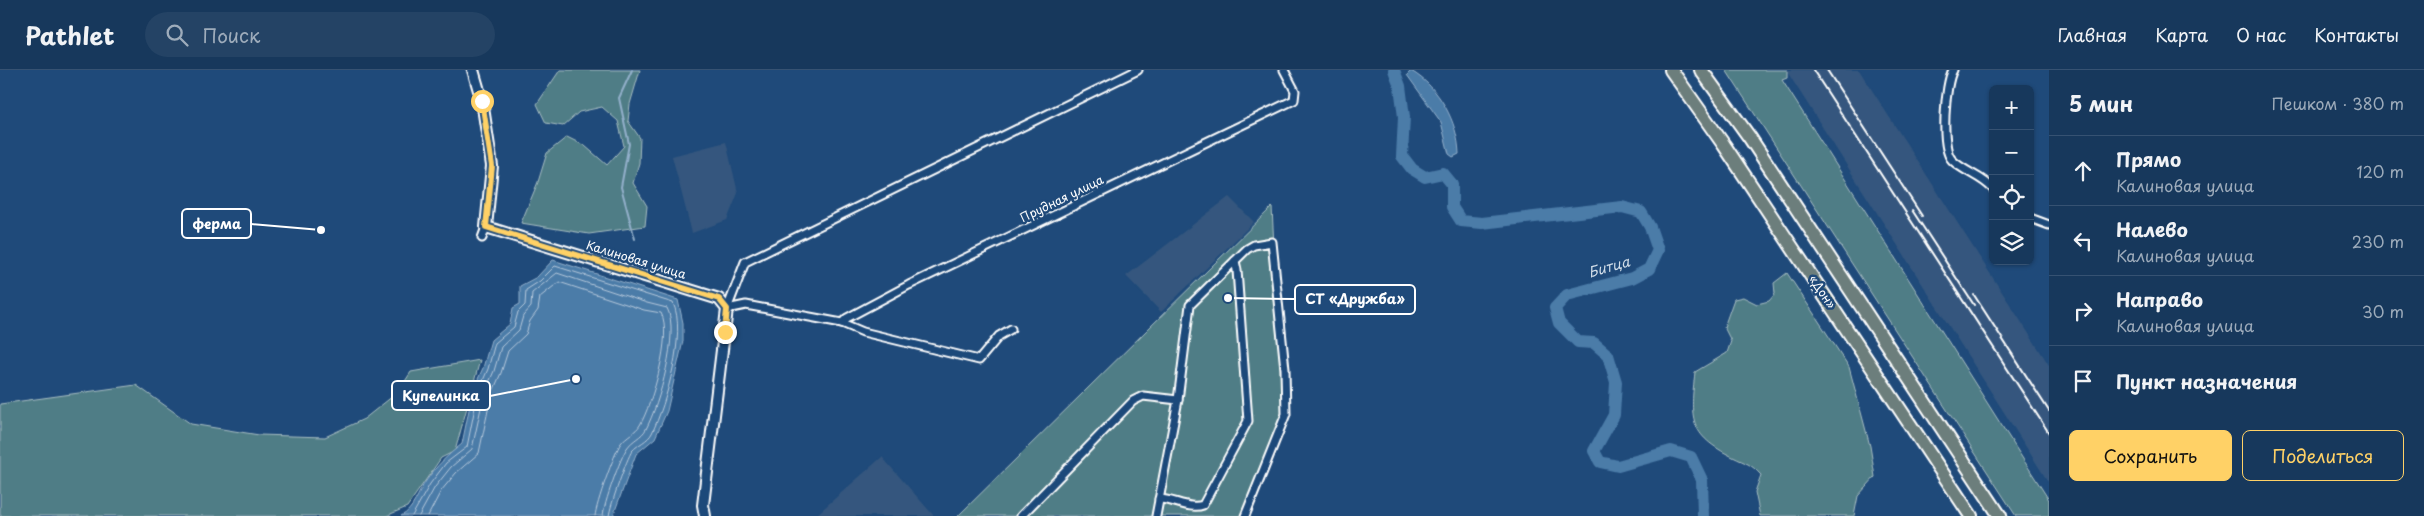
<!DOCTYPE html>
<html lang="ru">
<head>
<meta charset="utf-8">
<style>
	:root { --surface:#17385c; --page:#244365; --text:#f1f3f6; --muted:#9eacbb; --line:#365272; --accent:#ffd166 }
	body { margin:0; font-family:"Playpen Sans",sans-serif; background:var(--page); color:var(--text) }
	.controls { position:absolute; right:15px; top:15px; display:grid; overflow:hidden; border-radius:8px; box-shadow:0 1px 4px #0004 }
	.controls button { width:45px; height:45px; display:grid; place-items:center; padding:0; border:0; border-bottom:1px solid var(--line); background:var(--surface); color:var(--text); font:25px sans-serif }
	.stop { position:absolute; width:15px; height:15px; margin:-11px; border:4px solid #ffd166; border-radius:50%; background:#fff }
	.stop.end { background:#ffd166; border-color:#fff; box-shadow:0 1px 5px #0008 }
	.list { margin:0; padding:0; list-style:none }
	h2 { display:flex; justify-content:space-between; align-items:center; height:65px; margin:0; padding:0 20px; font-size:21px }
	h2 small { font-size:16px; font-weight:400; color:var(--muted) }
	.list li { display:grid; grid-template-columns:32px 1fr auto; gap:15px; align-items:center; box-sizing:border-box; height:70px; padding:0 20px; border-top:1px solid var(--line) }
	.list b { display:block; font-size:19px; white-space:nowrap }
	.list p { margin:0; font-size:16px; white-space:nowrap; color:var(--muted) }
	.list em { font-size:16px; font-style:normal; color:var(--muted) }
	.actions { display:flex; gap:10px; padding:15px 20px }
	.actions a { flex:1; padding:11px 0; border:1px solid var(--accent); border-radius:8px; text-align:center; font-size:18px; color:var(--accent) }
	.actions .main { background:var(--accent); color:#111 }
	.icon { flex:none; width:28px; height:28px; fill:none; stroke:currentColor; stroke-width:2; stroke-linecap:round; stroke-linejoin:round }
	.map { position:relative; flex:none; width:2049px; height:446px; overflow:hidden }
	header { display:flex; align-items:center; gap:30px; box-sizing:border-box; height:70px; padding:0 25px; background:var(--surface); border-bottom:1px solid var(--line) }
	header strong { font-size:24px }
	nav { display:flex; gap:28px; margin-inline-start:auto; font-size:18px }
	.search { width:350px; height:45px; background:var(--page); display:flex; align-items:center; gap:12px; box-sizing:border-box; padding:0 18px; border-radius:28px; color:var(--muted); font-size:19px }
	main { display:flex }
	aside { flex:1; background:var(--surface) }
	.map>svg:first-child { display:block }
</style>
</head>
<body>
<header>
<strong>Pathlet</strong>
<div class="search"><svg class="icon" aria-label="search" viewBox="0 0 24 24"><circle cx="10" cy="10" r="6"/><path d="M15 15l6 6"/></svg>Поиск</div>
<nav><a>Главная</a><a>Карта</a><a>О нас</a><a>Контакты</a></nav>
</header>
<main>
<div class="map">
<svg width="2049" height="446" viewBox="0 0 2049 446">
	<rect width="100%" height="100%" fill="#1f4a7a"/>
	<filter id="ink" filterUnits="userSpaceOnUse"><feTurbulence type="fractalNoise" baseFrequency=".02" numOctaves="2"/><feDisplacementMap in="SourceGraphic" scale="10" xChannelSelector="R" yChannelSelector="G"/><feConvolveMatrix kernelMatrix="1 2 1 2 8 2 1 2 1" color-interpolation-filters="sRGB"/></filter>
	<g filter="url(#ink)">
		<!-- built -->
		<g fill="#35577e">
			<path d="M1786 0H1859L2049 295V413Z"/>
			<path d="M726 72 738 123 727 150 692 163 672 86Z"/>
			<path d="M1229 127 1254 152 1161 242 1126 206Z"/>
			<path d="M882 387 934 446H815Z"/>
		</g>
		<!-- green -->
		<g fill="#507d86" stroke="#a8bec2">
			<path d="M560 0H640L630 34 628 51 640 68 639 93 633 113 647 136 645 156 589 164 521 153 538 112 547 83 567 67 585 76 607 95 624 76 618 51 602 37 579 42 563 56 546 53 537 34Z"/>
			<path d="M1726 0H1787V8L1782 10 2049 430V446H2016Z"/>
			<path d="M1272 137 1283 360 1248 446H958Z"/>
			<path d="M1787 203 1849 297 1870 376 1875 407 1858 426 1854 446H1760L1755 422 1761 405C1750 393 1747 394 1733 387 1688 365 1690 348 1695 302L1727 283 1731 271 1724 257 1734 229 1743 227 1757 234 1769 231 1775 224 1774 213Z"/>
			<path d="M480 290 455 381 441 388 407 437 386 446H0V334L136 315 191 354 259 365 325 367 364 349 398 322 411 302Z"/>
		</g>
		<!-- water -->
		<g fill="#4b7ba8" stroke="#93b0cb">
			<path d="M1411 1C1439 17 1458 52 1459 84L1453 87 1449 84 1441 52 1407 5Z"/>
			<path d="M553 190 678 230 683 253V271L667 341 655 368 636 384 613 446H401C414 440 418 422 426 411 436 396 448 385 462 374L473 320 483 298 491 270 510 254 513 238 520 234V216L537 207Z"/>
		</g>
		<g fill="none" stroke-linecap="round" stroke-linejoin="round">
			<!-- shore -->
			<g stroke="#b7cadc" stroke-width="1">
				<path d="M412 446 430 414 446 393 467 377 478 322 488 299 495 273 514 257 518 242 525 235 526 220 540 211 555 196 673 233C687 262 666 334 652 363 648 371 638 374 632 381 627 388 610 436 609 446"/>
				<path d="M419 446 435 417 451 397 472 379 484 324 494 301 501 277 519 260 523 246 531 237 532 223 557 203 647 233 667 238C680 262 659 335 646 359 642 367 632 370 627 378 621 386 603 436 603 446"/>
				<path d="M428 446 441 421 456 403 479 383 491 326 501 303 508 281 526 264 530 251 538 240 540 227 559 212 644 240 661 243C673 264 652 334 640 355 636 362 626 366 621 373 614 383 596 435 595 446"/>
			</g>
			<!-- stream -->
			<path stroke="#93b0cb" stroke-width="2" d="M632 0 619 28 629 74 621 117 635 169"/>
			<!-- river -->
			<path stroke="#4b7ba8" stroke-width="12" d="M1394 0 1400 16 1404 47 1402 86 1412 99 1425 107 1443 103 1452 114V137L1461 151 1482 153 1622 137 1641 142 1650 157 1658 180 1649 199 1632 208 1567 225 1555 238 1559 253 1578 272 1594 273 1608 285 1616 312 1614 345 1594 381 1600 392 1618 396 1671 381 1691 387 1702 410 1703 446"/>
			<defs>
				<g id="street">
					<path d="M1953 0C1945 13 1940 78 1952 90 1964 102 1982 106 1993 119"/>
					<path d="M2030 148 2049 155"/>
					<path d="M482 168 486 157"/>
					<path d="M727 239 745 192 1138 0"/>
					<path d="M727 239 746 235 842 253 863 262 979 290 999 266 1011 259"/>
					<path d="M842 253 847 248 909 215 1294 30 1295 21 1284 0"/>
					<path d="M1159 429C1173 429 1190 440 1203 435L1248 351 1237 200 1235 191"/>
					<path d="M1021 446 1133 331 1143 326 1178 330"/>
					<path d="M1156 446 1178 330 1190 235 1247 179 1254 175 1272 172 1285 299 1286 344 1245 446"/>
				</g>
				<path id="secondary" d="M473 0 482 31 492 96 486 157 719 229 727 239 703 435 705 446"/>
				<g id="highway">
					<path d="M1671 0 1724 75 1971 446"/>
					<path d="M1701 0 1750 68 2000 446"/>
				</g>
			</defs>
			<!-- street casing -->
			<use href="#street" stroke="#fff" stroke-width="11"/>
			<!-- secondary casing -->
			<use href="#secondary" stroke="#fff" stroke-width="14"/>
			<!-- highway casing -->
			<use href="#highway" stroke="#fff" stroke-width="16"/>
			<!-- street -->
			<use href="#street" stroke="#1f4a7a" stroke-width="7"/>
			<!-- secondary -->
			<use href="#secondary" stroke="#1f4a7a" stroke-width="10"/>
			<!-- highway -->
			<use href="#highway" stroke="#6c7e7c" stroke-width="12"/>
			<!-- rail -->
			<g stroke="#fff" stroke-width="2">
				<path d="M1813 0 2049 363"/>
				<path d="M1827 0 1922 146"/>
				<path d="M1912 140 1974 235"/>
				<path d="M1974 225 2049 341"/>
			</g>
		</g>
	</g>
	<g fill="none" stroke-linecap="round" stroke-linejoin="round" filter="url(#ink)">
		<!-- route -->
		<path stroke="#ffd166" stroke-width="6" d="M482 31 492 96 486 157 719 229 727 239 725 262"/>
	</g>
	<g text-anchor="middle" stroke-width="5" stroke-linejoin="round" paint-order="stroke">
		<!-- street labels -->
		<g font-size="12" fill="#fff" stroke="#1f4a7a">
			<text transform="translate(1062 129) rotate(-26)" y="4">Прудная улица</text>
			<text transform="translate(636 190) rotate(17)" y="4">Калиновая улица</text>
			<text transform="translate(1822 222) rotate(56)" y="4">«Дон»</text>
		</g>
		<!-- water labels -->
		<g font-size="14" font-style="italic" fill="#d2dee9" stroke="#1f4a7a">
			<text transform="translate(1609 197) rotate(-16)" y="5">Битца</text>
		</g>
	</g>
	<!-- callouts -->
	<path fill="none" stroke="#fff" stroke-width="2" d="M321 160L251 154M1228 228L1295 229M576 309L490 326"/>
	<g fill="#fff" stroke="#1f4a7a" stroke-width="2">
		<circle cx="321" cy="160" r="5"/>
		<circle cx="1228" cy="228" r="5"/>
		<circle cx="576" cy="309" r="5"/>
	</g>
	<g fill="#1f4a7a" stroke="#fff" stroke-width="2">
		<rect x="182" y="139" width="69" height="29" rx="5"/>
		<rect x="1295" y="215" width="120" height="29" rx="5"/>
		<rect x="392" y="311" width="98" height="29" rx="5"/>
	</g>
	<g font-size="14" text-anchor="middle" font-weight="bold" fill="#fff">
		<text x="217" y="159">ферма</text>
		<text x="1355" y="234">СТ «Дружба»</text>
		<text x="441" y="331">Купелинка</text>
	</g>
</svg>
<div class="controls">
<button>+</button>
<button>−</button>
<button><svg class="icon" aria-label="locate" viewBox="0 0 24 24"><circle cx="12" cy="12" r="6"/><path d="M12 2v4M12 18v4M2 12h4M18 12h4"/></svg></button>
<button><svg class="icon" aria-label="layers" viewBox="0 0 24 24"><path d="M12 4l9 5-9 5-9-5zM3 14l9 5 9-5"/></svg></button>
</div>
<div class="stop" style="left:482px;top:31px"></div>
<div class="stop end" style="left:725px;top:262px"></div>
</div>
<aside>
<h2>5 мин<small>Пешком · 380 m</small></h2>
<ul class="list">
<li><svg class="icon" aria-label="ahead" viewBox="0 0 24 24"><path d="M12 20V5M6 11l6-6 6 6"/></svg><div><b>Прямо</b><p>Калиновая улица</p></div><em>120 m</em></li>
<li><svg class="icon" aria-label="left" viewBox="0 0 24 24"><path d="M17 20v-9H6M10 6l-5 5 5 5"/></svg><div><b>Налево</b><p>Калиновая улица</p></div><em>230 m</em></li>
<li><svg class="icon" aria-label="right" viewBox="0 0 24 24"><path d="M7 20v-9h11M14 6l5 5-5 5"/></svg><div><b>Направо</b><p>Калиновая улица</p></div><em>30 m</em></li>
<li><svg class="icon" aria-label="arrive" viewBox="0 0 24 24"><path d="M6 21V4h12l-3 4 3 4H6"/></svg><div><b>Пункт назначения</b></div></li>
</ul>
<div class="actions"><a class="main">Сохранить</a><a>Поделиться</a></div>
</aside>
</main>
</body>
</html>
